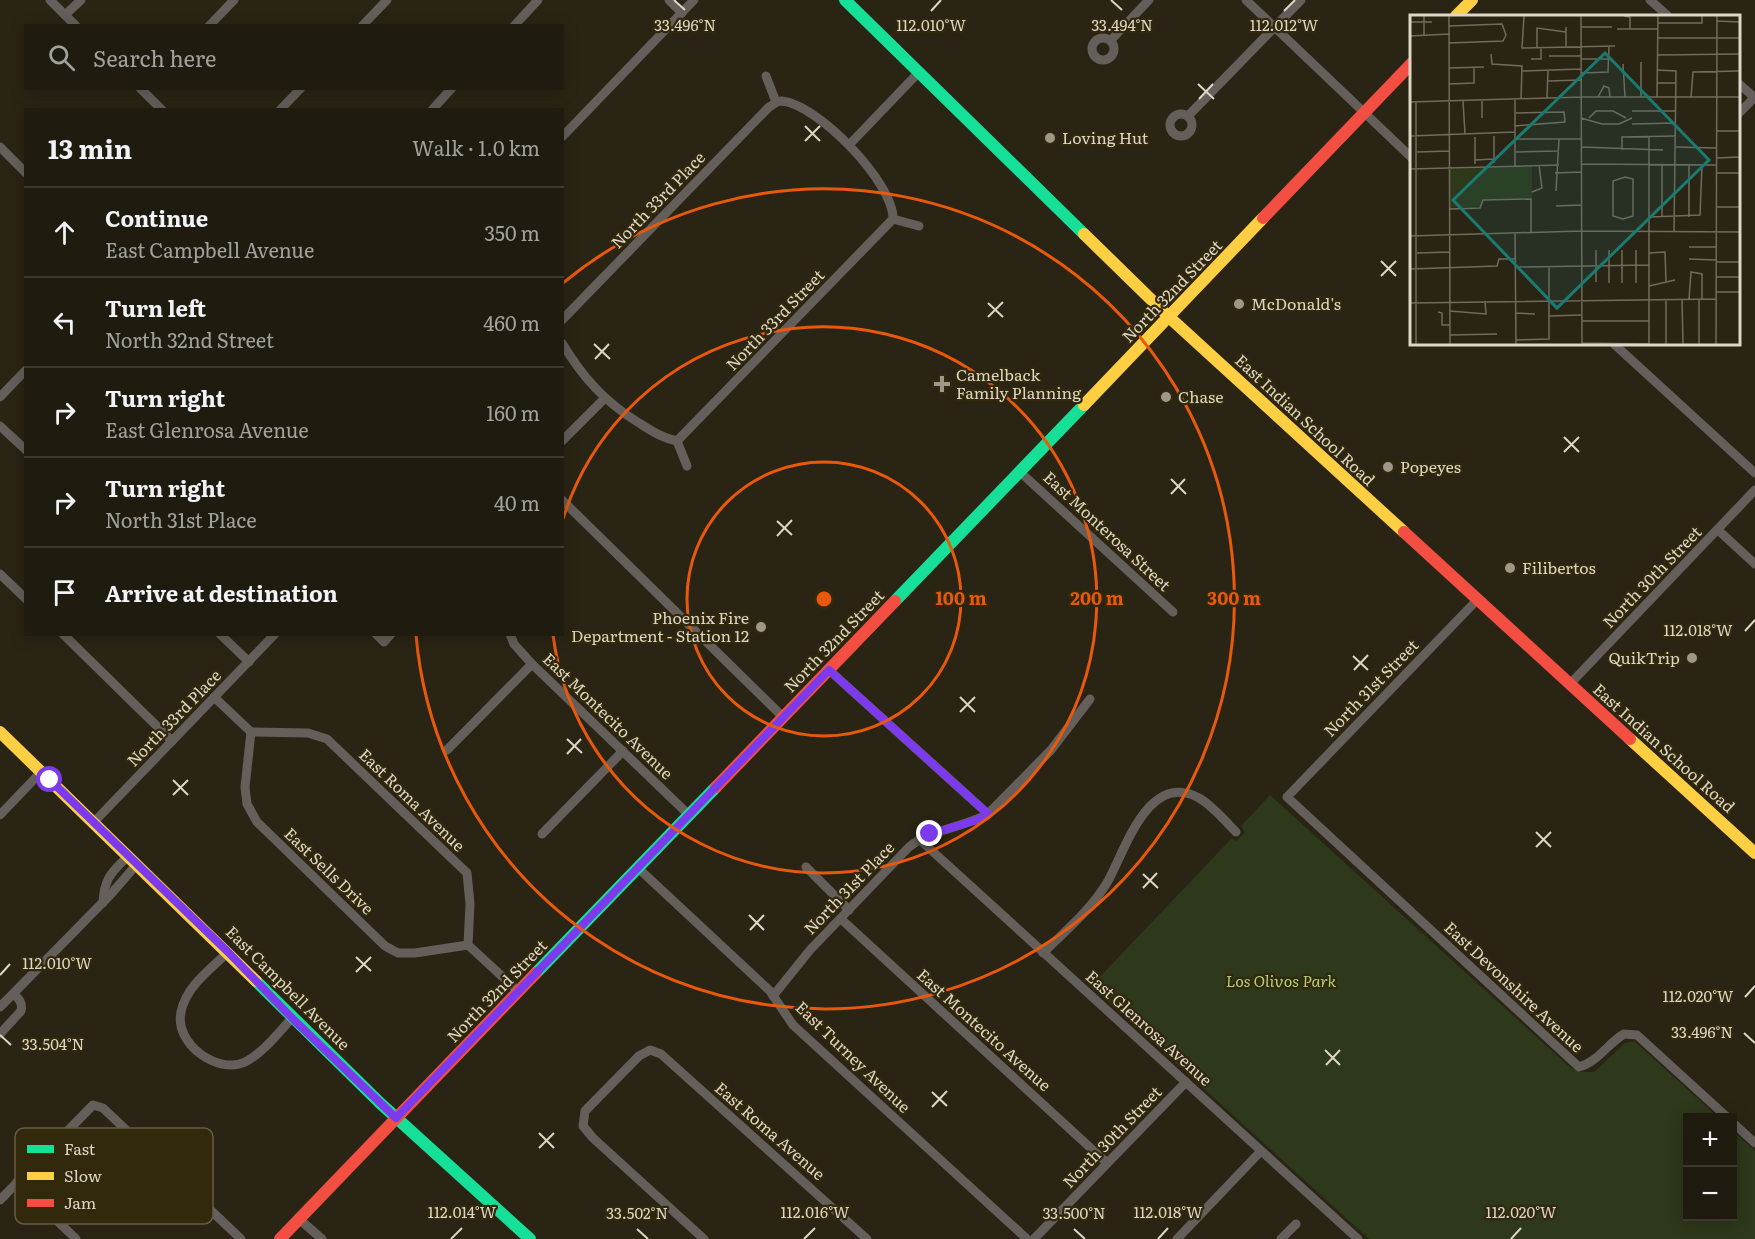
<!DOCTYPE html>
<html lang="en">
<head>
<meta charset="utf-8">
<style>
	:root { --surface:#201b0f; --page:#2d281d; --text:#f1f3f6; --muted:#a2a19e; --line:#3d392f }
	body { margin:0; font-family:Literata,serif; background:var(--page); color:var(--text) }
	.controls { position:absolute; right:18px; bottom:18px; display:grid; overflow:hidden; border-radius:0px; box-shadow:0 3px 15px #0003 }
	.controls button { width:54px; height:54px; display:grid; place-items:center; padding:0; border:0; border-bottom:2px solid var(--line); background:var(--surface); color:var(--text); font:30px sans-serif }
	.stop { position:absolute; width:18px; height:18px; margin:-14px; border:4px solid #7c3aed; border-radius:50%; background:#fff }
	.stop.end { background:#7c3aed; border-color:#fff; box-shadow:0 2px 6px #0008 }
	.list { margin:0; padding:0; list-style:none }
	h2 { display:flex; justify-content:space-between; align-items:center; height:78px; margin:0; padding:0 24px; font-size:26px }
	h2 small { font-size:20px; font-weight:400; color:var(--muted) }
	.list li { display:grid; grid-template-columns:39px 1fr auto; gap:18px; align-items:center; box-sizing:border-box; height:90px; padding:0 24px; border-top:2px solid var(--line) }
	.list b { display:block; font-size:22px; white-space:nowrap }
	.list p { margin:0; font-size:20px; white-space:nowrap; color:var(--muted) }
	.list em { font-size:20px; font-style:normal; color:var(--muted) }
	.icon { flex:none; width:33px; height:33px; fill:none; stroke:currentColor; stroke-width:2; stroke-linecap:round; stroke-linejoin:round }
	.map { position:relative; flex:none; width:1755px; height:1239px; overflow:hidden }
	.search { position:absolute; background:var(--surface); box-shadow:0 3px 15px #0003; left:24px; top:24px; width:540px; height:66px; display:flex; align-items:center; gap:15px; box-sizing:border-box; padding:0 21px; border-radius:0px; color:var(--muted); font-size:22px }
	.panel { position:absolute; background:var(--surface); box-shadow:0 3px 15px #0003; left:24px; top:108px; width:540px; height:528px; border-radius:0px }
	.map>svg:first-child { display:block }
</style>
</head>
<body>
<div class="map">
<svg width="1755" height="1239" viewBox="0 0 1755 1239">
	<rect width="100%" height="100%" fill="#2a2414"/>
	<!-- green -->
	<path fill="#2e381a" d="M1270 795 1572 1069 1581 1072H1594L1625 1043 1634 1041 1718 1117 1688 1118V1216H1732L1733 1131 1755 1151V1239H1369L1091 986 1232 838 1236 841 1245 832 1241 826Z"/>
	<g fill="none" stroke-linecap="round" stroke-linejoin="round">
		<!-- street -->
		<g stroke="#645f5a" stroke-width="9">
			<path d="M50 0 76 26"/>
			<path d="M669 0 682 13"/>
			<path d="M1246 0 1412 158"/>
			<path d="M1650 0 1668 16"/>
			<path d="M65 15 81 0"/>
			<path d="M209 26 234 0"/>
			<path d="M362 26 387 0"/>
			<path d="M514 26 538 0"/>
			<circle cx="1103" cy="49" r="11"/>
			<path d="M1111 40 1149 0"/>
			<path d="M766 76 776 102"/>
			<path d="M1738 83 1755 98"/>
			<path d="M140 88 162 110"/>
			<path d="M280 110 301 88"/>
			<path d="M432 110 452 88"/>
			<circle cx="1181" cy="125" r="11"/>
			<path d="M1738 114 1755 97"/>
			<path d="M1188 116 1301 0"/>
			<path d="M562 137 694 0"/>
			<path d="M849 145 919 72"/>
			<path d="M0 147 26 173"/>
			<path d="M893 219 919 226"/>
			<path d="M562 320 769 107C773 105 776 101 781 101 817 103 894 183 893 219L677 441C662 438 652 431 639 423 605 402 583 378 562 343"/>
			<path d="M1614 344 1755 473"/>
			<path d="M0 397 26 370"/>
			<path d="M0 426 26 450"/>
			<path d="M562 441 605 398"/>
			<path d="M677 441 687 466"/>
			<path d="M1020 472 1173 612"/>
			<path d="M562 500 783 717"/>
			<path d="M1718 530 1755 564"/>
			<path d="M0 574 26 599"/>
			<path d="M1477 600 1287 797 1579 1067C1598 1062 1607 1044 1624 1034L1637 1035 1728 1118"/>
			<path d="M63 634 172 741"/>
			<path d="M220 634 249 662"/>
			<path d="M376 634 384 642 391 634"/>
			<path d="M510 634 514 644 532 664 689 815"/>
			<path d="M829 670 988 814"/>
			<path d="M1569 685 1755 490"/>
			<path d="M214 697 251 732 308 733 327 739 467 873 470 904 468 945 519 992"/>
			<path d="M251 732 245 787 247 804 257 822 385 946 398 953H415L468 945"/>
			<path d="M447 750 532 664"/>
			<path d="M0 815 41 772"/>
			<path d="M94 822 275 634"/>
			<path d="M542 834 623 751"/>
			<path d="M919 839 1358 1239"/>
			<path d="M806 867 849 910"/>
			<path d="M638 868 770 991 793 1025 1027 1239"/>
			<path d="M103 903C104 878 112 872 128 856"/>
			<path d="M841 919 1107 1163"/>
			<path d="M228 952C211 969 186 986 181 1012 174 1043 217 1075 245 1062 263 1053 279 1032 292 1018"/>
			<path d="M1043 953C1065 931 1092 909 1108 881 1125 851 1148 770 1199 798 1213 806 1225 821 1236 832"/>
			<path d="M773 996 810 950 909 847C932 829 962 828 988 814L1051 750 1090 699"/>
			<path d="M0 1007 111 894 137 864"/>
			<path d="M0 1034 21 1011C23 1003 19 999 14 994"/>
			<path d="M1732 1122 1755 1143"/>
			<path d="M17 1182 76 1239"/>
			<path d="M0 1200 93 1105 103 1108 241 1239"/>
			<path d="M299 1219 322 1239"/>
			<path d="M704 1239 593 1138 583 1126 585 1111 639 1056 650 1050 661 1054 867 1239"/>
			<path d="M1034 1239 1186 1082"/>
			<path d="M1177 1239 1261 1151"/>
			<path d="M1281 1239 1296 1224"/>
		</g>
		<!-- fast -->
		<g stroke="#16e098" stroke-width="12">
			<path d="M845 0 1084 234"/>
			<path d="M895 601 1084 405"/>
			<path d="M536 973 716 787"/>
			<path d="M256 981 380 1103 530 1239"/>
		</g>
		<!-- slow -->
		<g stroke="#ffcf43" stroke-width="12">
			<path d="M1456 16 1472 0"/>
			<path d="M1084 234 1169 317 1404 532"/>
			<path d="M1084 405 1263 218"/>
			<path d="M0 732 256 981"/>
			<path d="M1630 739 1755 853"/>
		</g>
		<!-- jam -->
		<g stroke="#f24e42" stroke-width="12">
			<path d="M1263 218 1412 63"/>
			<path d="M1404 532 1630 739"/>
			<path d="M716 787 895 601"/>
			<path d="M280 1239 536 973"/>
		</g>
	</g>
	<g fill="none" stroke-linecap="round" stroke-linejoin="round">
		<!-- route -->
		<path stroke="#7c3aed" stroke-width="8" d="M50 780 228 952 292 1018 396 1118 829 670 988 814 977 820 930 834"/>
	</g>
	<!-- ticks -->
	<path fill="none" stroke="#dcd6c6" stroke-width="2" d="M674 0 685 10M1111 0 1122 10M931 11 941 0M1284 11 1295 0M1198 84 1214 99M1199 99 1213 84M805 126 820 141M805 141 820 126M1381 261 1396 276M1381 276 1396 261M988 303 1003 317M988 317 1003 302M594 344 610 359M595 359 609 344M1564 437 1579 452M1564 452 1579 437M1171 479 1186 494M1171 494 1185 479M777 521 792 535M777 536 792 520M1745 631 1755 620M1353 656 1368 670M1354 670 1368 655M960 697 975 712M960 712 975 697M567 739 582 753M567 754 581 739M173 780 188 795M173 795 188 780M1536 832 1551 847M1536 847 1551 832M1143 874 1158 888M1143 888 1157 873M749 915 764 930M750 930 764 915M356 957 371 971M356 972 371 957M0 975 10 964M1745 997 1755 986M1744 1033 1755 1043M0 1035 11 1045M1325 1050 1340 1065M1326 1065 1340 1050M932 1092 947 1106M932 1107 947 1091M539 1133 554 1148M539 1148 554 1133M637 1229 648 1239M1074 1229 1085 1239M451 1239 462 1228M804 1239 815 1228M1158 1239 1168 1228M1511 1239 1521 1228"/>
	<!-- distance rings -->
	<g fill="none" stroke="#e8590c" stroke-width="3">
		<circle cx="824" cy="599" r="137"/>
		<path d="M563 519A273 273 0 1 1 553 635"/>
		<path d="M563 283A410 410 0 1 1 416 635"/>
	</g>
	<!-- markers -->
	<g fill="#9e9888" stroke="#32280c" stroke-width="2">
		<circle cx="1050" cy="138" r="6"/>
		<circle cx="1239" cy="304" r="6"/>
		<path d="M939 375h6v6h6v6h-6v6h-6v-6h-6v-6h6z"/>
		<circle cx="1166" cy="397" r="6"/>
		<circle cx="1388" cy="467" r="6"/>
		<circle cx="1510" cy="568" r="6"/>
		<circle cx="761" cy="627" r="6"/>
		<circle cx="1692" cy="658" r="6"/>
	</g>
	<g text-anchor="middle" stroke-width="4.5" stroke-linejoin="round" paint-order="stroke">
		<!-- poi labels -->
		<g font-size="16" fill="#dcd6c6" stroke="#32280c" text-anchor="start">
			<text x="1062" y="144">Loving Hut</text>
			<text x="1251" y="310">McDonald's</text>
			<text x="956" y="381">Camelback<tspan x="956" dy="18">Family Planning</tspan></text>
			<text x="1178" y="403">Chase</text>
			<text x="1400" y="473">Popeyes</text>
			<text x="1522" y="574">Filibertos</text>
			<text x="749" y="624" text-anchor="end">Phoenix Fire<tspan x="749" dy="18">Department - Station 12</tspan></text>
			<text x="1680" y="664" text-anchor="end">QuikTrip</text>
		</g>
		<!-- street labels -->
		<g font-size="16" fill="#dcd6c6" stroke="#32280c">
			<text transform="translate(658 200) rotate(-46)" y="6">North 33rd Place</text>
			<text transform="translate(1172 291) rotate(-46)" y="6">North 32nd Street</text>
			<text transform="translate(775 320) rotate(-46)" y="6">North 33rd Street</text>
			<text transform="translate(1305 420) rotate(43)" y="6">East Indian School Road</text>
			<text transform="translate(1107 531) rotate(43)" y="6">East Monterosa Street</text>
			<text transform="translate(1652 577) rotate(-46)" y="6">North 30th Street</text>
			<text transform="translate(834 641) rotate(-46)" y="6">North 32nd Street</text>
			<text transform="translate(1371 688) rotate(-46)" y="6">North 31st Street</text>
			<text transform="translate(608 716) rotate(44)" y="6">East Montecito Avenue</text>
			<text transform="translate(174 718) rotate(-46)" y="6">North 33rd Place</text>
			<text transform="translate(1664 748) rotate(42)" y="6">East Indian School Road</text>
			<text transform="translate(412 800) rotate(44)" y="6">East Roma Avenue</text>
			<text transform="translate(329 871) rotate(44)" y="6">East Sells Drive</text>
			<text transform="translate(849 888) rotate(-46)" y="6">North 31st Place</text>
			<text transform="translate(1514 987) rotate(43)" y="6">East Devonshire Avenue</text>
			<text transform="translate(288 988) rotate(45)" y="6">East Campbell Avenue</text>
			<text transform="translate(497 991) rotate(-46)" y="6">North 32nd Street</text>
			<text transform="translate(1149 1028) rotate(42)" y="6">East Glenrosa Avenue</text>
			<text transform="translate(984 1030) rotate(42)" y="6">East Montecito Avenue</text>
			<text transform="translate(853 1057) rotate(44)" y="6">East Turney Avenue</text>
			<text transform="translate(770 1131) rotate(41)" y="6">East Roma Avenue</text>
			<text transform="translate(1112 1137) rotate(-46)" y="6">North 30th Street</text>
		</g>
		<!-- park labels -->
		<g font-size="16" font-style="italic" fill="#b0d17a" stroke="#32280c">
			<text x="1281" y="987">Los Olivos Park</text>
		</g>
	</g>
	<!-- overview -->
	<g transform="translate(1410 15)">
		<rect width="330" height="330" fill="#2a2414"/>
		<path d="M122 151V183L73 184 71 191 40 193V154Z" fill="#2e381a"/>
		<path fill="none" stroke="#716b5b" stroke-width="1.5" d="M39 1 40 329M114 1 112 33 205 31M171 1 172 329M214 1 220 2V14M307 6 330 7M0 7H22M248 8H292V1M156 12V31M171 12H202M207 14H248M14 20V1M0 21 39 19M248 23H330M39 28 93 26 96 20 92 9 39 11M127 32V13L156 17M81 39 82 49 112 51 111 84M247 40 330 39M139 41H171M121 44H131V32M171 44H199M231 47V82M213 49 215 82M39 53 74 52M247 55 266 56 264 217M112 56 171 54M171 58 198 57 199 31M138 66 171 65M247 68H266M39 69 64 68V52M188 82 194 71 199 73 200 82M247 82 248 1M281 82 283 57 330 56M137 83 138 55M72 85V103M53 86 55 119M0 87 171 82H330M6 87V329M222 96H266M171 103 192 109H209L222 103M179 103 186 96H203L216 103M222 109 266 108M105 111 155 107 154 97 106 98M306 116H330M0 121 105 117M84 121V148M65 122V149M239 122V329M106 124H171M172 132 253 135M266 132 306 133M212 135V122L266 121M7 137 39 136M106 137 149 136M306 143 330 142M65 145 84 144M172 149 306 150M105 151V84M0 154 149 150M145 158 171 157M306 158H330M215 162 223 164V201L213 204 203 201V166ZM146 176 149 124M122 177 132 173 129 150M146 191 171 190M307 192H330M40 194 70 193 73 185 121 184V217M239 202 290 200 292 150M252 202V149M279 202V150M105 218 106 329M0 221 171 216 330 217M279 232H306M186 235V267M199 235V268M212 235V268M226 235V268M7 238 40 237M239 238 255 237 256 266M279 244 306 245M306 247H330M106 252 239 250M0 254 87 251 89 244H106M306 262H330M239 271 265 265M306 277H330M272 284 273 329M279 284 281 257 292 259V284M0 288 306 284M40 296 76 299 75 286M28 297 32 298V310H40M106 298 125 299M139 301 171 300M172 306H239M40 320 87 319M106 325 139 324V251M172 328 239 329M256 329V284M289 329V284M306 329 307 1"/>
		<path fill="#197b72" fill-opacity="0.15" stroke="#197b72" stroke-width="3" d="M195 38 299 145 147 293 43 185Z"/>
		<rect width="330" height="330" fill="none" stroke="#dcd6c6" stroke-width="3"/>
	</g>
	<!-- legend -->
	<rect x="15" y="1128" width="198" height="96" rx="9" fill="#32280c" stroke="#655c44" stroke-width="1.5"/>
	<rect x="27" y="1145" width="27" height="8" fill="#16e098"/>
	<rect x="27" y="1172" width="27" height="8" fill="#ffcf43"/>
	<rect x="27" y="1199" width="27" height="8" fill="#f24e42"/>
	<g font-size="16" fill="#dcd6c6">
		<text x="64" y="1155">Fast</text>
		<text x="64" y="1182">Slow</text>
		<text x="64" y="1209">Jam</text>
	</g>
	<g font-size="15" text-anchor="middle" fill="#dcd6c6" stroke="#32280c" stroke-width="4.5" stroke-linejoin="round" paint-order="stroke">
		<text x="685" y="31">33.496°N</text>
		<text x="1122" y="31">33.494°N</text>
		<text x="1284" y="31">112.012°W</text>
		<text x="931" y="31">112.010°W</text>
		<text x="1698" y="636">112.018°W</text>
		<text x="57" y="969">112.010°W</text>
		<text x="1698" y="1002">112.020°W</text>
		<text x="1702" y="1038">33.496°N</text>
		<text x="53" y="1050">33.504°N</text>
		<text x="462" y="1218">112.014°W</text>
		<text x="815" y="1218">112.016°W</text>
		<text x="1168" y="1218">112.018°W</text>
		<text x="1521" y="1218">112.020°W</text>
		<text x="637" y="1219">33.502°N</text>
		<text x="1074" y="1219">33.500°N</text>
	</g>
	<circle cx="824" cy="599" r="9" fill="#e8590c" stroke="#32280c" stroke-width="3"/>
	<g font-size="18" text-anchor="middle" font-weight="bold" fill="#e8590c" stroke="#32280c" stroke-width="4.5" stroke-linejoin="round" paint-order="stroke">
		<text x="961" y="605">100 m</text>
		<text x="1097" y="605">200 m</text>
		<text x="1234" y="605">300 m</text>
	</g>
</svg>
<div class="controls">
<button>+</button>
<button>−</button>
</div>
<div class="stop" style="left:50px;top:780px"></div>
<div class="stop end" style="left:930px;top:834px"></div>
<div class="search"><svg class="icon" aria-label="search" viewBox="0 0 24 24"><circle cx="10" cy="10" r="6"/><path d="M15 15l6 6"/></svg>Search here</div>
<section class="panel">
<h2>13 min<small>Walk · 1.0 km</small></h2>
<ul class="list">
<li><svg class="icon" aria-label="ahead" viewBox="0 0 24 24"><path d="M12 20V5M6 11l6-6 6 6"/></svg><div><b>Continue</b><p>East Campbell Avenue</p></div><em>350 m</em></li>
<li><svg class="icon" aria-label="left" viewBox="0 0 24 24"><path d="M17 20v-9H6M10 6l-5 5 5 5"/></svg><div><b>Turn left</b><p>North 32nd Street</p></div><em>460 m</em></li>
<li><svg class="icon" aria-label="right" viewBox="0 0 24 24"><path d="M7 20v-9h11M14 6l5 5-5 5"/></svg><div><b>Turn right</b><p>East Glenrosa Avenue</p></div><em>160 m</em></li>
<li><svg class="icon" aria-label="right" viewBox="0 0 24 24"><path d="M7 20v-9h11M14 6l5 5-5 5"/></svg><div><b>Turn right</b><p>North 31st Place</p></div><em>40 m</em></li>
<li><svg class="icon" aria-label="arrive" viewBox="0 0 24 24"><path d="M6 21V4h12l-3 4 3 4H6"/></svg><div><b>Arrive at destination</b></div></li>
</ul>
</section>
</div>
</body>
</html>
